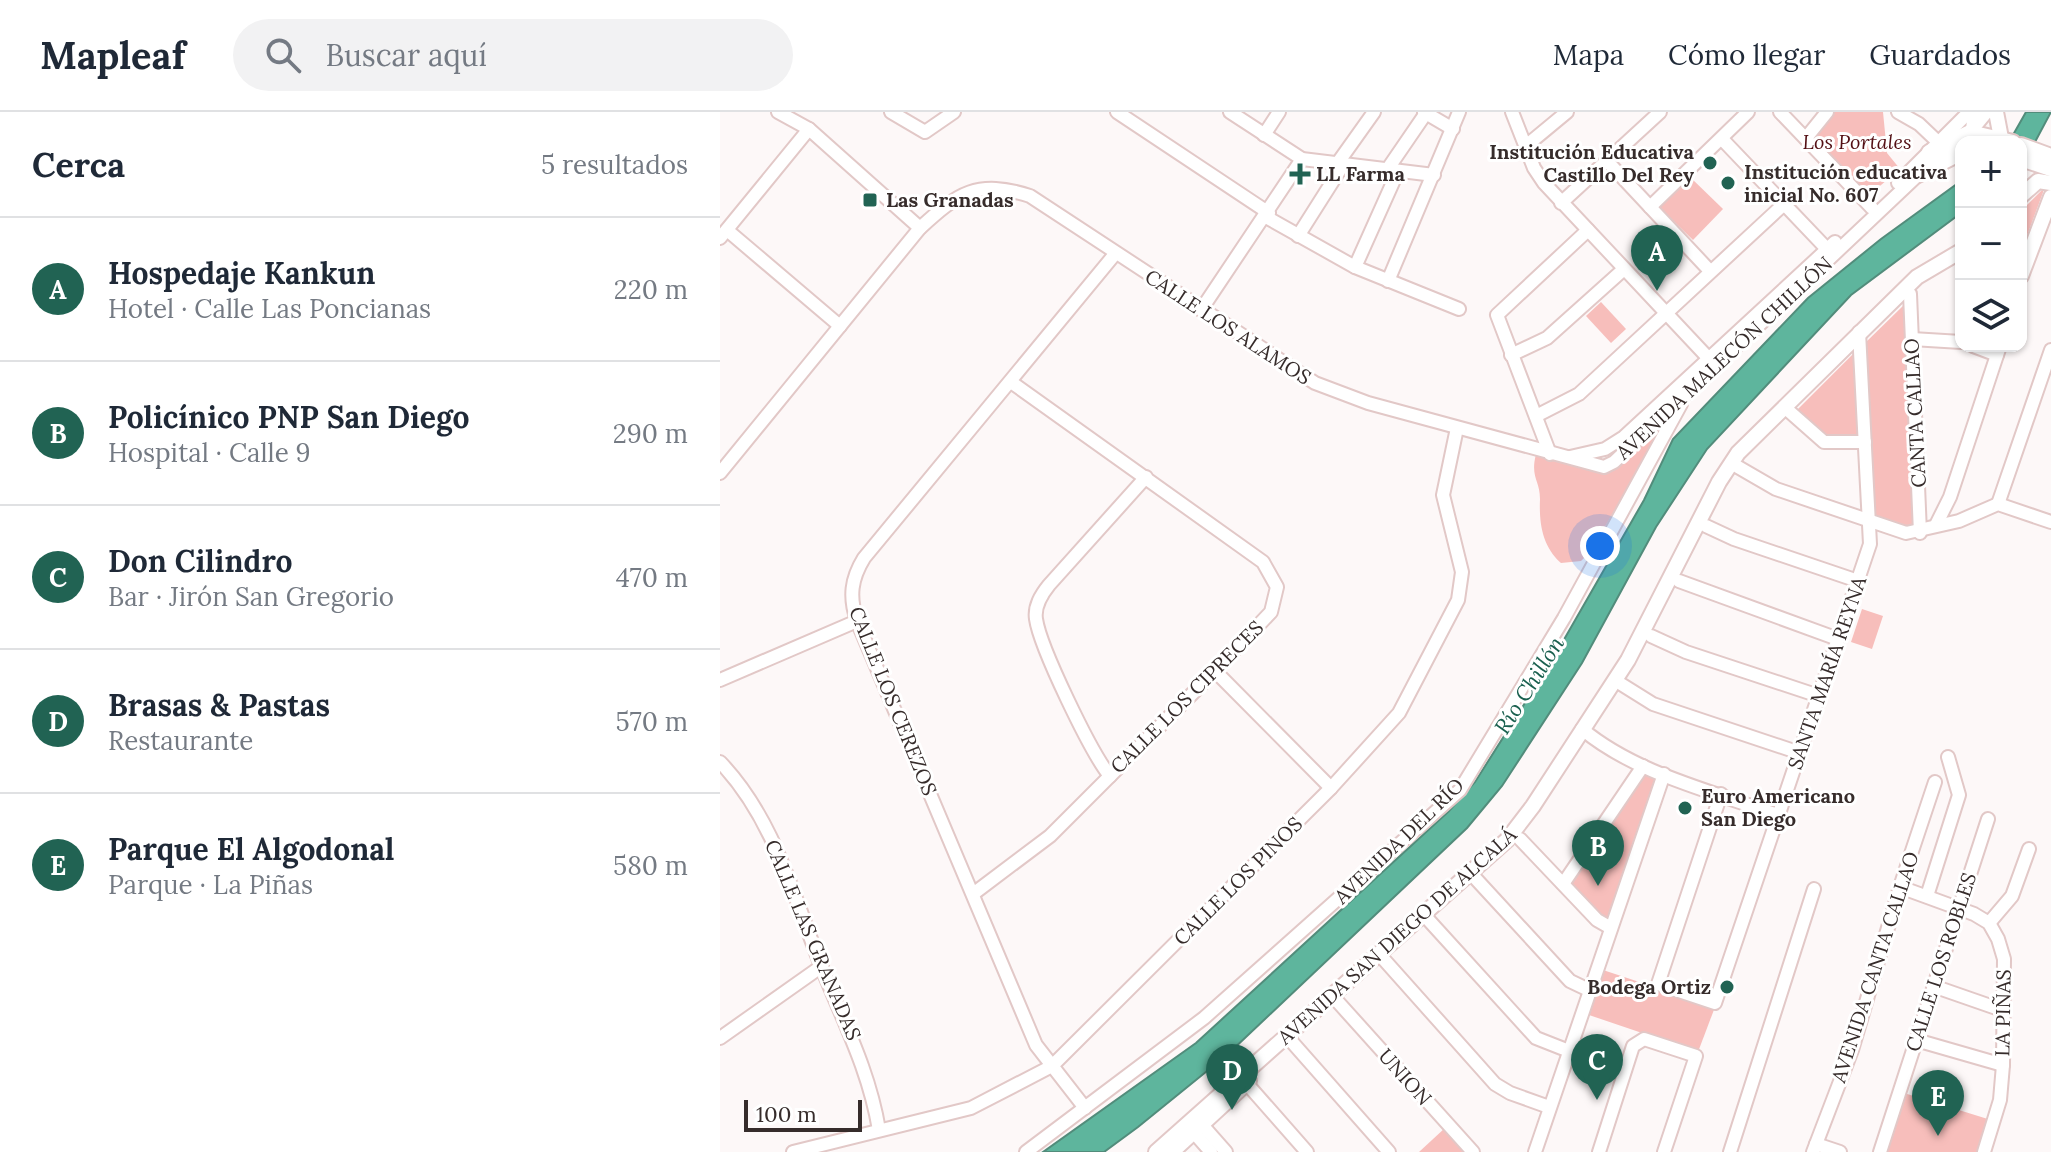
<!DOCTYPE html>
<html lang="es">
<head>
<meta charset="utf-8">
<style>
	:root { --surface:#fff; --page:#f2f2f3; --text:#1f2937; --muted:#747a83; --line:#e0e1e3; --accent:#216353 }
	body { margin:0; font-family:Lora,serif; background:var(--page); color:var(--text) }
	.controls { position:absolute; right:24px; top:24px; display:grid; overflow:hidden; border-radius:16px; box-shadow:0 2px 6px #0004 }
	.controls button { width:72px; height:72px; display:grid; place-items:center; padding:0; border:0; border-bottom:2px solid var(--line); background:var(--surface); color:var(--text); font:40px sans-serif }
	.scale { position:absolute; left:24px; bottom:20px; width:118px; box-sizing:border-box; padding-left:8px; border:4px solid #362c2b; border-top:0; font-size:22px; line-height:28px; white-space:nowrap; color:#362c2b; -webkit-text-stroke:6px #fff; paint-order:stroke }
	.you { position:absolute; left:880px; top:434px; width:28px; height:28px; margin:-20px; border:6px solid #fff; border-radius:50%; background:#1a73e8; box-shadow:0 0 0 12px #1a73e833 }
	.badge { display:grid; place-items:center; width:52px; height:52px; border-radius:50%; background:var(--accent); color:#fff; font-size:26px; font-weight:700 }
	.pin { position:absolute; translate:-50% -66px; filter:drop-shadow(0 2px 4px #0008) }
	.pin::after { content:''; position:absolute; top:42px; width:28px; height:24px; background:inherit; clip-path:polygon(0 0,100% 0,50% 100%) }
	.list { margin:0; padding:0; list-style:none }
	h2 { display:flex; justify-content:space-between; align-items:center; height:104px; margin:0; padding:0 32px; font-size:34px }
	h2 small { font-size:26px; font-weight:400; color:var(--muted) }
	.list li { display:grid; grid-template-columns:52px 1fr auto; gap:24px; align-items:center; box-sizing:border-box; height:144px; padding:0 32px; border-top:2px solid var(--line) }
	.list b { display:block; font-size:30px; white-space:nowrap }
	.list p { margin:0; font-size:26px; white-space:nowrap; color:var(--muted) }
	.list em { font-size:26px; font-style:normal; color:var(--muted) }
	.icon { flex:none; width:44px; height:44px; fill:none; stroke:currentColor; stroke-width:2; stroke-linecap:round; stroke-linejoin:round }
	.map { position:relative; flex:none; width:1331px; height:1040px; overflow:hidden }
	header { display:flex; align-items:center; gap:48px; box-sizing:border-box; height:112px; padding:0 40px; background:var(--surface); border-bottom:2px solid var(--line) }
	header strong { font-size:38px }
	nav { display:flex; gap:44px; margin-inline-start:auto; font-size:28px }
	.search { width:560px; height:72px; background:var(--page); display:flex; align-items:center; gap:20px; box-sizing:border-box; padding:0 28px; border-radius:44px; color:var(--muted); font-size:30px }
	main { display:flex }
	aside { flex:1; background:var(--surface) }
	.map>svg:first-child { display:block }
</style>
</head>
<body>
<header>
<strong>Mapleaf</strong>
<div class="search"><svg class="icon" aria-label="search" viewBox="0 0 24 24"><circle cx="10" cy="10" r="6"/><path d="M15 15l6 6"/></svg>Buscar aquí</div>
<nav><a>Mapa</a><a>Cómo llegar</a><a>Guardados</a></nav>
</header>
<main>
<aside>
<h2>Cerca<small>5 resultados</small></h2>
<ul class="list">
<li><span class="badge">A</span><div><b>Hospedaje Kankun</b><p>Hotel · Calle Las Poncianas</p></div><em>220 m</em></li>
<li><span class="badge">B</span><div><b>Policínico PNP San Diego</b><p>Hospital · Calle 9</p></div><em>290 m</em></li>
<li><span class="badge">C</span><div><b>Don Cilindro</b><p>Bar · Jirón San Gregorio</p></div><em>470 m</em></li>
<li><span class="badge">D</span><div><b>Brasas &amp; Pastas</b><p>Restaurante</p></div><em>570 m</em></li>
<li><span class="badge">E</span><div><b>Parque El Algodonal</b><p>Parque · La Piñas</p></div><em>580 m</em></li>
</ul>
</aside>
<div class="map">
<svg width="1331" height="1040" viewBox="0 0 1331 1040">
	<rect width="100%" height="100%" fill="#fdf8f8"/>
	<!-- green -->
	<g fill="#f7bebb">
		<path d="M1109 0H1163L1167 41 1180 57 1148 84 1091 26Z"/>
		<path d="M969 64 1003 97 973 128 938 94Z"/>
		<path d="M1325 75 1301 140V99Z"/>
		<path d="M881 190 906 217 891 231 866 204Z"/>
		<path d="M1186 191 1197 416 1190 417 1153 404 1143 233Z"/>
		<path d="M1137 238 1142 327 1106 328 1074 301Z"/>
		<path d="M951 303 870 440 861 449 841 451C822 434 819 411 820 387 820 368 810 366 816 342L886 361Z"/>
		<path d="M1142 497 1163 504 1152 537 1131 530Z"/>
		<path d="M924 657 941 663 890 813 846 772Z"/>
		<path d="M883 858 995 895 978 940 869 903Z"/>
		<path d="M1184 981 1271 1008 1261 1040H1165Z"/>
		<path d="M725 1016 746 1040H699Z"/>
	</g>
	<!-- water -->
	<g fill="#5eb59d" stroke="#528c7b" stroke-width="2">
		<path d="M1306 0H1331L1308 43 1301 30H1289Z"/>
		<path d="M1241 69V101L1131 183 987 337 936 415 862 551 782 674 747 716 508 942 418 1015 384 1040H323L476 931 729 699 755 670 834 545 924 388 953 327 1088 186 1161 127Z"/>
	</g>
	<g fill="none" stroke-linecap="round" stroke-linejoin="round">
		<defs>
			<g id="minor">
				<path d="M58 0 89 17 200 116"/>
				<path d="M171 0 205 20 234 0"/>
				<path d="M397 0 549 101"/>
				<path d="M510 0 582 47 714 63"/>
				<path d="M704 0 733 17"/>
				<path d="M792 0 814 56 824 71 993 251"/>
				<path d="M1060 0 1152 96"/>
				<path d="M1178 0 1199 12 1219 31"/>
				<path d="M1252 18 1267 0"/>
				<path d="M544 23 559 0"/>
				<path d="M1086 26 1107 0"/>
				<path d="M1002 27 1107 137"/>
				<path d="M806 34 847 0"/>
				<path d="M887 49 990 159"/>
				<path d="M617 52 654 0"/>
				<path d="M667 58 706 1"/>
				<path d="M1178 71 1249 0"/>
				<path d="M841 91 940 0"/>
				<path d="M930 95 1028 0"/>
				<path d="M546 105 635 155 739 197"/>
				<path d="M7 118 120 214"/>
				<path d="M578 124 623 53"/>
				<path d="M0 126 89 17"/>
				<path d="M635 155 678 59"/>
				<path d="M668 169 739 0"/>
				<path d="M1190 182 1200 421"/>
				<path d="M481 198 582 47"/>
				<path d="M1192 227 1241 230"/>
				<path d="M1253 234 1277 243"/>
				<path d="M791 243 827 226 904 157"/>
				<path d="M1070 300 1104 330H1145"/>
				<path d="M816 304 859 282 1063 93"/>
				<path d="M830 342 777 203 868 118"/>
				<path d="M850 345 885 337 904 325 1115 130"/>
				<path d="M1018 355 1056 377 1186 421 1239 409 1278 392 1331 410"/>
				<path d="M0 361 200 116C238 81 257 67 310 84L595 271 648 291 884 355 894 350 1198 63 1238 30"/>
				<path d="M1278 392 1331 238"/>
				<path d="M1216 413 1230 385 1280 234"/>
				<path d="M986 414 1014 427 1138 469"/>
				<path d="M959 469 1118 527"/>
				<path d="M931 524 966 540 1099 584"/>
				<path d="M495 559 611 676"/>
				<path d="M0 568 137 509"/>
				<path d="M901 572 933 592 1080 641"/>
				<path d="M862 617C916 662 992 679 1057 703"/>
				<path d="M0 650C53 705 73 782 100 851 122 907 149 957 159 1018"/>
				<path d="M390 664C371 641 320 535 316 507 314 494 321 483 329 473L426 365"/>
				<path d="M1001 682 938 872 995 891 1150 432 1139 220"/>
				<path d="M800 727 877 808 891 816"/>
				<path d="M756 767 850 869 871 879"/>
				<path d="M843 772 923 654"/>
				<path d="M1180 775 1254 802 1269 811 1278 827 1284 847 1283 953 1280 988 1264 1040"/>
				<path d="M253 782 330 724 495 559 551 500 557 475 543 450 291 270"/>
				<path d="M1207 784 1239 683 1228 645"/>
				<path d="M704 803 816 926 849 939"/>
				<path d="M1269 811 1292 784 1309 737"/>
				<path d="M659 842 775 972 790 981 829 995"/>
				<path d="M1213 874 1282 898"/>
				<path d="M618 890 753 1040"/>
				<path d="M0 926 102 854"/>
				<path d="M1196 928 1283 953"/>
				<path d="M572 930 669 1040"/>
				<path d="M521 965 587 1040"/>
				<path d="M365 996 316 933 137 509C129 485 131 467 144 446L395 142"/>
				<path d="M476 1006 506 1040"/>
				<path d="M469 1015 491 1040"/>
				<path d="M1096 1032 1120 1040"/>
				<path d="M73 1040 251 996 332 954 611 676 679 601 738 488 742 460 723 383 737 316"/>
				<path d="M306 1040 484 906 740 678 844 506 961 292"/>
				<path d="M815 1040 944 662"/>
				<path d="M879 1040 913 934 924 927 976 944 944 1040"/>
				<path d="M1010 1040 1094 777"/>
				<path d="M1093 1040 1132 938 1180 775 1215 670"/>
				<path d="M1160 1040 1268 707"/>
			</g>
			<g id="major">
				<path d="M1276 0 1281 26"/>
				<path d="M1252 27 1255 0"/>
				<path d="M1301 33 1331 44"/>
				<path d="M1209 40 1250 20 1293 30"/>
				<path d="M1301 47 1331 57"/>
				<path d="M1198 63 1241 41"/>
				<path d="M1301 84 1318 69 1331 71"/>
				<path d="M1301 164 1331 85"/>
				<path d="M436 1040 787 728 813 694 908 548 999 370 1018 341 1197 165 1241 139"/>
				<path d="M452 1040 529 969"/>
			</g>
		</defs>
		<!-- minor casing -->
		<use href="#minor" stroke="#e2c8c7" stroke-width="16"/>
		<!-- major casing -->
		<use href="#major" stroke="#e2c8c7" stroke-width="18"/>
		<!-- minor -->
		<use href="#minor" stroke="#fff" stroke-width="12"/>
		<!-- major -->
		<use href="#major" stroke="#fff" stroke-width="14"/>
	</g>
	<!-- markers -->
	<g fill="#216353" stroke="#fff" stroke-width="3">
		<circle cx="990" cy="51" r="8"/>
		<path d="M576 50h8v8h8v8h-8v8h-8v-8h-8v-8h8z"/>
		<circle cx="1008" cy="71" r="8"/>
		<rect x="142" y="80" width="16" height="16" rx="4"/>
		<circle cx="965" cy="696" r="8"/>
		<circle cx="1007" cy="875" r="8"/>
	</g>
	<g text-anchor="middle" stroke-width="6" stroke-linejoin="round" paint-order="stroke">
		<!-- park labels -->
		<g font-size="20" font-style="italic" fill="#530f14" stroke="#fff">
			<text x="1137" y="37">Los Portales</text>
		</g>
		<!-- poi labels -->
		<g font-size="20" font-weight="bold" fill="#362c2b" stroke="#fff" text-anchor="start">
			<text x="974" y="47" text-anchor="end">Institución Educativa<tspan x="974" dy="23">Castillo Del Rey</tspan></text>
			<text x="1024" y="67">Institución educativa<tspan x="1024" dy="23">inicial No. 607</tspan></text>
			<text x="596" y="69">LL Farma</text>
			<text x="166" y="95">Las Granadas</text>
			<text x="981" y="691">Euro Americano<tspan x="981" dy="23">San Diego</tspan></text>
			<text x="991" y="882" text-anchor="end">Bodega Ortiz</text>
		</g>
		<!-- street labels -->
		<g font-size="20" fill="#362c2b" stroke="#fff">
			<text transform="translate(508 215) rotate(33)" y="7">CALLE LOS ALAMOS</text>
			<text transform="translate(1004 246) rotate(-43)" y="7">AVENIDA MALECÓN CHILLÓN</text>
			<text transform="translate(1195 301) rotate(-93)" y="7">CANTA CALLAO</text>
			<text transform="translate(1107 561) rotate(-71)" y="7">SANTA MARÍA REYNA</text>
			<text transform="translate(467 585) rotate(-45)" y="7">CALLE LOS CIPRECES</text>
			<text transform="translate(173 589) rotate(68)" y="7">CALLE LOS CEREZOS</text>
			<text transform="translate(679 729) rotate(-44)" y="7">AVENIDA DEL RÍO</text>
			<text transform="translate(518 769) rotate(-45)" y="7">CALLE LOS PINOS</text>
			<text transform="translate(677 824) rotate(-42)" y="7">AVENIDA SAN DIEGO DE ALCALÁ</text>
			<text transform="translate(93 828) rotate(67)" y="7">CALLE LAS GRANADAS</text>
			<text transform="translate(1221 850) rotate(-72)" y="7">CALLE LOS ROBLES</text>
			<text transform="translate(1155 855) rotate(-72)" y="7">AVENIDA CANTA CALLAO</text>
			<text transform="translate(1283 901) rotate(-89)" y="7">LA PIÑAS</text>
			<text transform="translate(685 965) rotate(48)" y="7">UNION</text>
		</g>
		<!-- water labels -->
		<g font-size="22" font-style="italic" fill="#1a604f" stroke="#fff">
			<text transform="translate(809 573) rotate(-58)" y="8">Río Chillón</text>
		</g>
	</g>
</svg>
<div class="controls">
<button>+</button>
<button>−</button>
<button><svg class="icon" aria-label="layers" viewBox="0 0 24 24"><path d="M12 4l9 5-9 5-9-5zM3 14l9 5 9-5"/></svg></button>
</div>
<div class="scale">100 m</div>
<div class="you"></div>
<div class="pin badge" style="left:937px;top:179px">A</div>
<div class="pin badge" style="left:878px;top:774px">B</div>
<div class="pin badge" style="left:877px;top:988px">C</div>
<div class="pin badge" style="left:512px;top:998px">D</div>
<div class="pin badge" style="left:1218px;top:1024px">E</div>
</div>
</main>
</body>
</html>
